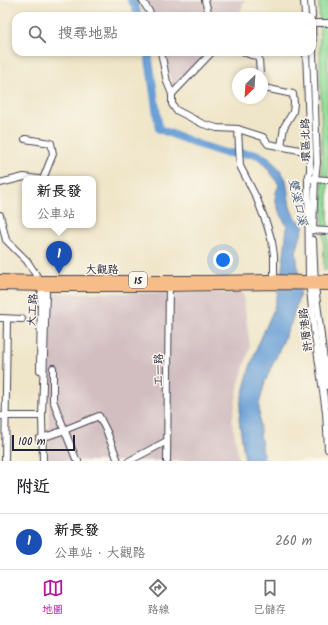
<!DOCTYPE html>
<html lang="zh-TW">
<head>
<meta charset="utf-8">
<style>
	:root { --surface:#fff; --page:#f2f2f2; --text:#202124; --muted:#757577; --line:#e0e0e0; --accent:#b5179e }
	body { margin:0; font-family:Kalam,"LXGW WenKai TC",sans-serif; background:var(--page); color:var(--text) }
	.compass { position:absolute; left:232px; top:68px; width:36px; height:36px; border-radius:50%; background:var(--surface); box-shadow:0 2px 6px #0003; rotate:205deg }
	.scale { position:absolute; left:12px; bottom:10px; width:63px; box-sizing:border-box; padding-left:4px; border:2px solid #22223b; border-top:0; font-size:11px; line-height:14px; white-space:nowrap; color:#22223b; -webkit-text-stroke:3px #fbf7ec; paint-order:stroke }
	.you { position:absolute; left:223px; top:260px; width:14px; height:14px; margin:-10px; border:3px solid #fff; border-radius:50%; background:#1a73e8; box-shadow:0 0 0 6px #1a73e833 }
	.badge { display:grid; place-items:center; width:26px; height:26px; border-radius:50%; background:var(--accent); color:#fff; font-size:13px; font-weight:700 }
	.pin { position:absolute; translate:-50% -33px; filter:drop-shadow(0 1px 2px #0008) }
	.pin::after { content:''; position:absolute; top:21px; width:14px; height:12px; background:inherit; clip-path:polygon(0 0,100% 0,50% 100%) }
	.popup { position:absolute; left:22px; top:176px; width:74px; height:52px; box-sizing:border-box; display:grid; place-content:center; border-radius:8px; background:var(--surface); filter:drop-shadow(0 1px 3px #0005); font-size:13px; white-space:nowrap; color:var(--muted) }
	.popup b { font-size:15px; color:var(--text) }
	.popup::after { content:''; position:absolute; left:50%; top:100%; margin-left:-8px; border:8px solid transparent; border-top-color:var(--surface) }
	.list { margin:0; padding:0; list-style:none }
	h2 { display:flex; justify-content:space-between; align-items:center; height:52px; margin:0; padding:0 16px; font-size:17px }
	h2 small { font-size:13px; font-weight:400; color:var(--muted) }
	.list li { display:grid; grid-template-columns:26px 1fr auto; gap:12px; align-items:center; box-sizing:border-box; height:56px; padding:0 16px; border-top:1px solid var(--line) }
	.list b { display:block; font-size:15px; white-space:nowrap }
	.list p { margin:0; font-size:13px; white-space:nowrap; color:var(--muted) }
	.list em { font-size:13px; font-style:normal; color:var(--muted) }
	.icon { flex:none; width:22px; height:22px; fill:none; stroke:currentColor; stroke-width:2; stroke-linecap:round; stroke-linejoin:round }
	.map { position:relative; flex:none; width:328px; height:461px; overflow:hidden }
	.search { position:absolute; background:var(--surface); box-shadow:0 2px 6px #0003; left:12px; right:12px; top:12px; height:44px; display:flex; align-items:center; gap:10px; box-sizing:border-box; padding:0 14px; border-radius:12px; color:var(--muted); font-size:15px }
	.sheet { height:108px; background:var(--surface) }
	nav { display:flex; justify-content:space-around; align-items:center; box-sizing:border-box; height:56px; border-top:1px solid var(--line); background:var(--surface); font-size:11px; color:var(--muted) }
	nav a { display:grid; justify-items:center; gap:2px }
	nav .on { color:var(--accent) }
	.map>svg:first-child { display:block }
</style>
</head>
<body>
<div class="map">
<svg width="328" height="461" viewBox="0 0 328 461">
	<rect width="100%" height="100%" fill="#fbf7ec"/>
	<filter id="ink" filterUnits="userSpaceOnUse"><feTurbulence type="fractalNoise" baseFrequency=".025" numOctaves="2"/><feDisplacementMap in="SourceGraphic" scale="8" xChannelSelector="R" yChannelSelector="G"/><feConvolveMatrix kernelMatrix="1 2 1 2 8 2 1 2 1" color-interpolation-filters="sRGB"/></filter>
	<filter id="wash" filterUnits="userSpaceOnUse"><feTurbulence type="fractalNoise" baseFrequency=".012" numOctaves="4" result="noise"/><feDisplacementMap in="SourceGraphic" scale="16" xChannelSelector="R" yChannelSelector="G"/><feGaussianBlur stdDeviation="0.9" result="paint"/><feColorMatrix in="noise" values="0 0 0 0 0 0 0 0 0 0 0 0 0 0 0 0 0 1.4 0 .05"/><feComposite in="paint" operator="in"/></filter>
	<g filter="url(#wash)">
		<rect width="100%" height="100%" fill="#efe5c8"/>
		<!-- industrial -->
		<g fill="#d2bec1">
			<path d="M146 0H202L207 16H153Z"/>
			<path d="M208 0H246L244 2 239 16H213Z"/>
			<path d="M163 52H209L173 87Z"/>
			<path d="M51 293H243L250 347 239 383 232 421 239 461H48Z"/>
		</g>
		<!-- green -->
		<path fill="#95de99" stroke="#5c806a" d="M319 0H328V270H324Z"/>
		<!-- water -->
		<path fill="#689ed5" stroke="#456088" d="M261 154C271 160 281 168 286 180 287 184 287 189 288 193 290 209 290 214 304 225L296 252 298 269 300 294 291 323 278 353 265 382 259 405 260 433 264 461H245L239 420 241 400 249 370 258 345 273 311 280 285 285 246 287 226 280 214 275 199 276 192 279 185C272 174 266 165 256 157Z"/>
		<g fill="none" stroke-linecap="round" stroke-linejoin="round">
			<!-- river -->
			<g stroke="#689ed5" stroke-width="8">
				<path d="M131 0 135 6 138 16"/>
				<path d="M148 52 159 129 197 144 225 153 256 154 267 160"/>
			</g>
		</g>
	</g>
	<g filter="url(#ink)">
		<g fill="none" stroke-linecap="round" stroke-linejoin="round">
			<defs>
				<g id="minor">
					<path d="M142 0 152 16"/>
					<path d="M205 0 209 16"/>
					<path d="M304 0 305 16"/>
					<path d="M311 0 312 16"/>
					<path d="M312 23H328"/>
					<path d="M312 25 317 163 315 179 313 229"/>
					<path d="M161 52 167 82 172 94V104L176 110 203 124 217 128 238 129 263 137 268 144 310 152"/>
					<path d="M244 52 251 55 258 56 259 59 260 74"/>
					<path d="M306 52 310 152V171L308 179 309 279 314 329 326 412 328 449"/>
					<path d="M262 87 264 88 293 94 294 103 293 112 284 127 281 146"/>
					<path d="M172 94 212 52"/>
					<path d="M238 129 240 166 257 199 267 225 272 242 274 255V281"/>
					<path d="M25 139 51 143 53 154 43 179"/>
					<path d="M312 179 328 180"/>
					<path d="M0 183 24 177 38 179"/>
					<path d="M0 215 6 240 27 261 44 287 46 293 42 416 43 461"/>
					<path d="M310 230 328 231"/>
					<path d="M313 240 315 286 327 386"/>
					<path d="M0 318 22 319"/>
					<path d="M53 368V400L59 416 76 459 78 461"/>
					<path d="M40 370 41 294 44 287"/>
					<path d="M0 416H42"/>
					<path d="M39 439 65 430 69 428 99 416 107 432 118 461"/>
					<path d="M5 461 7 319"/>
					<path d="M129 461 167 441"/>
					<path d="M167 461 169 284"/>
				</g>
				<g id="major">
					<path d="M0 279 40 280H207L274 279 304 280 328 279"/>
					<path d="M0 286 44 287H168L276 285 328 286"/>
				</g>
			</defs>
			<!-- minor casing -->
			<use href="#minor" stroke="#413f50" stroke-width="8"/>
			<!-- major casing -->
			<use href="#major" stroke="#413f50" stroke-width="10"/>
			<!-- minor -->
			<use href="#minor" stroke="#fff" stroke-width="6"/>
			<!-- major -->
			<use href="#major" stroke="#f7bd88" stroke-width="8"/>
		</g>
	</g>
	<g text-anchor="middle" stroke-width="3" stroke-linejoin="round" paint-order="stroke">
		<!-- shield labels -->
		<rect fill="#fbf7ec" stroke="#636270" stroke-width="1" x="129" y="272" width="18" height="16" rx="3"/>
		<g font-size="10" font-weight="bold" fill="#22223b">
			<text x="138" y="284">15</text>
		</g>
		<!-- street labels -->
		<g font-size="11" fill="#22223b" stroke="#fbf7ec">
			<text transform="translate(305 140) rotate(-91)" y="4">環區北路</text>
			<text x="102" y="273">大觀路</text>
			<text transform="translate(32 310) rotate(-86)" y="4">大工路</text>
			<text transform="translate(305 330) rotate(-97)" y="4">許厝港路</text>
			<text transform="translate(158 370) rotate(-89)" y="4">工一路</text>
		</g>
		<!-- water labels -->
		<g font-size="12" font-style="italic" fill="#425a80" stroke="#fbf7ec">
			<text transform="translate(298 202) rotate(77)" y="4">雙溪口溪</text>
		</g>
	</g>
</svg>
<svg class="compass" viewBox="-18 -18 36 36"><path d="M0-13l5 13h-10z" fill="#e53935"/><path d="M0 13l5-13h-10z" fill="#757577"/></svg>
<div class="scale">100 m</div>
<div class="you"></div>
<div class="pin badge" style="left:59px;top:274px;background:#1a4fb4">1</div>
<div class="popup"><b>新長發</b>公車站</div>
<div class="search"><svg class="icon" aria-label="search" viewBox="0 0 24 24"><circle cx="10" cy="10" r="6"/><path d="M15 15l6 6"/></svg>搜尋地點</div>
</div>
<section class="sheet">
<h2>附近<small></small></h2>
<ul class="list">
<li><span class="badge" style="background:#1a4fb4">1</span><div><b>新長發</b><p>公車站 · 大觀路</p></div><em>260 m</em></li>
</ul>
</section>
<nav>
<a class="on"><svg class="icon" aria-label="map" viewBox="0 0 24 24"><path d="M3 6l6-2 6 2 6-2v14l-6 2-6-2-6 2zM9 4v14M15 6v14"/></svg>地圖</a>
<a><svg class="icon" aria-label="directions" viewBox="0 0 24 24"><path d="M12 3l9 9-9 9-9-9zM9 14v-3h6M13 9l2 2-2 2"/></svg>路線</a>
<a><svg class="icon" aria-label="saved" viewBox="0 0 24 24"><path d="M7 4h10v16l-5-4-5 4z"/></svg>已儲存</a>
</nav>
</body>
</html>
